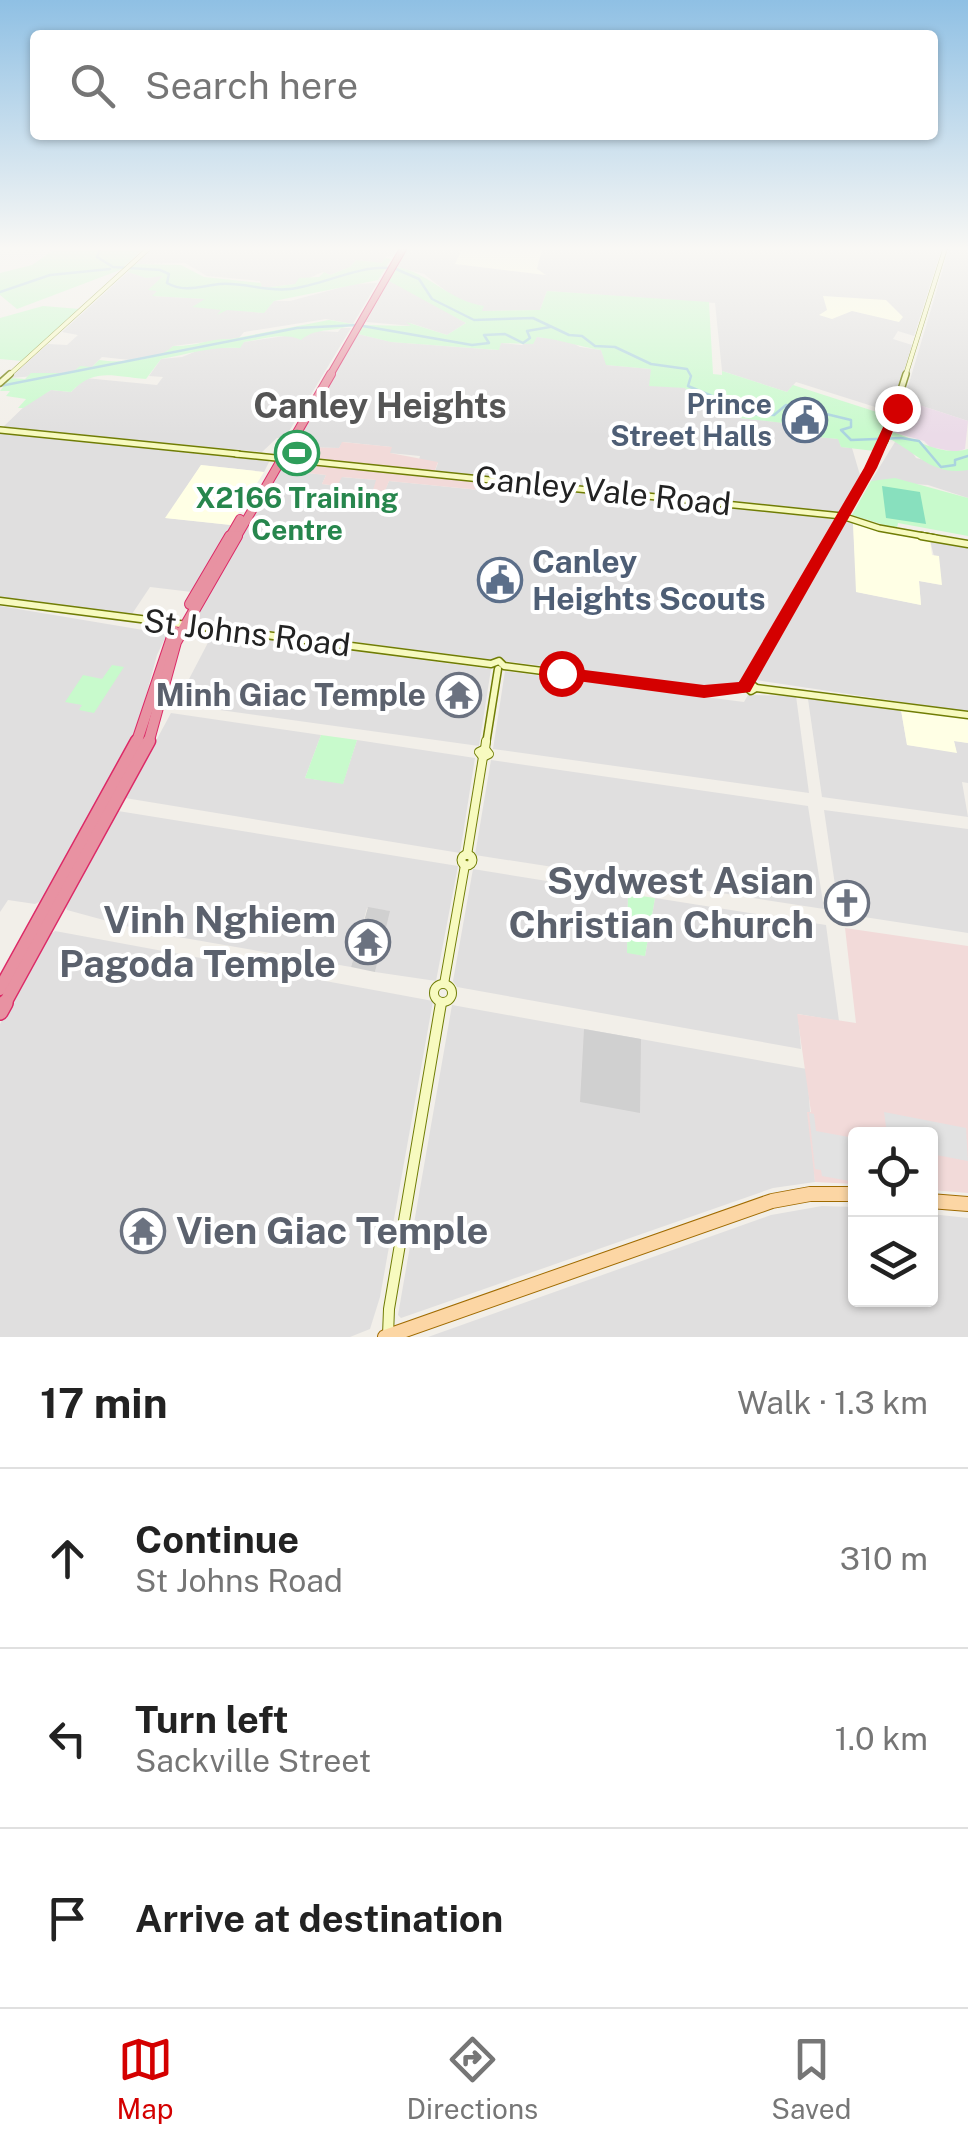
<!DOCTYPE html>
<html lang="en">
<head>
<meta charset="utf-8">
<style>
	:root { --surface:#fff; --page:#f6f6f6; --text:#222; --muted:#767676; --line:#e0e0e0; --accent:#d40000 }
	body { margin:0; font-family:"Public Sans",sans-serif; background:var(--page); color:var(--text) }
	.controls { position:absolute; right:30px; bottom:30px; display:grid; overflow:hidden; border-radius:10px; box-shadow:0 2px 8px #0004 }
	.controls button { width:90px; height:90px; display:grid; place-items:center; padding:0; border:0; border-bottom:2px solid var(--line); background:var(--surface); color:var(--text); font:50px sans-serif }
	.stop { position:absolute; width:30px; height:30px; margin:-22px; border:8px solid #d40000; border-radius:50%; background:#fff }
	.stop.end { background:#d40000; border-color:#fff; box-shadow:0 2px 10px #0008 }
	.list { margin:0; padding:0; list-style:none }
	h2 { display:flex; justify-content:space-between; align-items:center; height:130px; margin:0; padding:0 40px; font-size:42px }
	h2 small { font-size:32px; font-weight:400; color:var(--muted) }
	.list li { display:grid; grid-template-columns:65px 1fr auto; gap:30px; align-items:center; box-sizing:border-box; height:180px; padding:0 40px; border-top:2px solid var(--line) }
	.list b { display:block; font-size:38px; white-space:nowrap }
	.list p { margin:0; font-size:32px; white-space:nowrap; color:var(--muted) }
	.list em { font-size:32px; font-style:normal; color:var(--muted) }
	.icon { flex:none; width:55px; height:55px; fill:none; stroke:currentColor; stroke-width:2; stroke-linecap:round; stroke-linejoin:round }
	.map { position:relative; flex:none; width:968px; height:1337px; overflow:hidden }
	.search { position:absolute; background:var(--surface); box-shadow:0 2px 8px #0004; left:30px; right:30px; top:30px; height:110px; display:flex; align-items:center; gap:25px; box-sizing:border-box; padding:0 35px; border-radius:10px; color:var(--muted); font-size:38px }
	.sheet { height:670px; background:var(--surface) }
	nav { display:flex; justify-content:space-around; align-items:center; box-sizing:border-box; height:140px; border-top:2px solid var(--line); background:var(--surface); font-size:28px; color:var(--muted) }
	nav a { display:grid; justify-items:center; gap:5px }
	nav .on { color:var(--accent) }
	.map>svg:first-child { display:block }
</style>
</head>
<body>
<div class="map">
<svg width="968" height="1337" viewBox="0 0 968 1337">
	<rect width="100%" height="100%" fill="#f2efe9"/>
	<!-- residential -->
	<g fill="#e0dfdf">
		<path d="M151 249H395L393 256H386L382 263 356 260 350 267 330 275 323 272 295 284 261 288 260 281 207 276 185 263 135 264Z"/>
		<path d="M407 249H938L941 250 914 336 898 331 893 339 912 345 891 412 796 382 787 392 722 371 715 303 547 291 540 310 481 311 483 306 460 302 424 274 397 267Z"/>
		<path d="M949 249H968V421L904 400Z"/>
		<path d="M128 272 147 278 164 275 152 288 158 290 153 296 206 299 195 306 263 313 274 301H290L354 284 377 283 353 324 326 319 244 332 239 338 173 346 166 354 130 360 102 357 92 367 73 373 10 378 48 344 67 345 78 335 62 332Z"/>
		<path d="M389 281 411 290 466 323 447 335 410 323 413 326 366 322Z"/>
		<path d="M341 328H351L285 438H277L262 452 3 427 31 400 51 390 71 392 85 378 157 385 163 377 149 376 161 359 182 357 204 348H239L244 342 318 331 338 332Z"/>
		<path d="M358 334 392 342 498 350 501 343 522 345 537 337 567 340 580 347 601 350 607 365 651 369V376L685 388 703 402 737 405 739 418 787 423 795 427 798 435 839 439 841 447 852 448 860 475 839 512 435 471 438 463 419 460 420 456 389 453 391 447 343 442 339 448 293 447Z"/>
		<path d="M0 432 269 461V462L264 472 201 465 166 518 231 525 192 592 150 587 132 614 0 597Z"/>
		<path d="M895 442 908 446 916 458 968 470V498L928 485 871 481Z"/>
		<path d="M280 470 326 475 322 484 336 486 341 477 377 480 385 490 389 481 479 490 483 481 834 519 739 683 726 689 197 622 194 618Z"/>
		<path d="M846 522 853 523 857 592 921 605 919 581 941 585 930 540 968 547V712L756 680Z"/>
		<path d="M0 606 167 634 157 655 137 729 43 900 35 904 8 900 0 912Z"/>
		<path d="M213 633 491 669 479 746 176 704Z"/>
		<path d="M505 671 744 702 748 695 796 696 809 793 493 749Z"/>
		<path d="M808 699 901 710 907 745 956 752 954 741 968 743V783L962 782 968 817 822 797Z"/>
		<path d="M171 713 321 735 305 778 343 783 357 740 475 758 460 853 125 798Z"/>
		<path d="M491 760 808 806 824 909 475 855Z"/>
		<path d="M824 810 968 829V933L851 915 847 887 835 885Z"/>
		<path d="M118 811 458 866 436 981 375 972 389 911 367 908 351 967 144 931 67 910 65 904Z"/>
		<path d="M473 869 628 894 627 952 645 956 655 898 826 925 839 1021 798 1014 801 1049 457 987 453 981Z"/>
		<path d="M55 931 433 1001 380 1297 370 1329 350 1337H0V1024L48 936Z"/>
		<path d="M452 1005 807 1069 815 1182 773 1188 401 1318 398 1315Z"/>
		<path d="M822 1206 855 1207 856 1300H930L931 1214 968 1218V1337H428L771 1215Z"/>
	</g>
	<!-- commercial -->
	<g fill="#f2dad9">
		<path d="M342 442 392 447 390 453 438 462 434 473 483 479 480 490 389 481 385 491 373 490 376 480 342 477 337 486 322 484 326 475 280 470 293 447 339 448Z"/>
		<path d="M845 928 968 946V1193L931 1190 930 1134H856L855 1184 815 1182 807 1112H811L797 1014 856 1023Z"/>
	</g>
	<!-- industrial -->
	<path fill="#ebdbe8" d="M904 400 968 421 965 449 956 452 930 447 924 441 893 432Z"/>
	<!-- education -->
	<g fill="#ffffe5">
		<path d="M462 249H542L537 269 546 275 455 264Z"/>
		<path d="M823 296 886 300 903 317 899 322 852 311 832 319 819 315 827 310Z"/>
		<path d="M201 465 264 472 231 525 165 518Z"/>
		<path d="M853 523 930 540 932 555 939 556 942 585 919 581 921 605 856 592Z"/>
		<path d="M901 710 968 719V743L954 741 957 753 907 745Z"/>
	</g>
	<!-- religious -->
	<g fill="#d0d0d0">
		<path d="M368 907 390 911 375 972 351 967Z"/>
		<path d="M584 1029 641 1039 640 1113 580 1102Z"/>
	</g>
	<!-- park -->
	<g fill="#c8facc">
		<path d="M55 249H143L120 270 17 309 0 295V273L32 265Z"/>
		<path d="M385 258 391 259 378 280 274 301 264 313 227 310 217 315 221 310 192 307 205 299 152 296 157 291 148 290 163 276 146 278 128 272 135 264 181 265 204 277 261 283 262 288 295 284 299 278 319 277 324 272 330 275 350 267 356 260 382 263Z"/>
		<path d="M397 267C428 272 449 301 484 306L482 311 540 310 547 291 709 302 713 374 722 375V371L787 392 793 385 889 416 874 451 841 447 838 439 797 435 792 424 739 418 737 405 696 404 685 388 649 386 651 369 606 365 601 350C577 346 563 340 537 337L533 344 501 343 499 350 391 342 358 334 363 325 411 326 406 322 447 335 466 323 389 281Z"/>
		<path d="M43 306 80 309 22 361 0 359V318Z"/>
		<path d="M329 320 353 324C338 333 317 326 301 340 285 332 262 339 244 342L240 348C210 346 189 354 161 359L146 379C114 377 95 367 71 392L51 390 23 408H18L26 399 6 396 10 391H0L10 378 25 379 31 373H72L80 366 92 367 99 360C118 363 158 362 173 346 194 347 211 338 231 339Z"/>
		<path d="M893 432C918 440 942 457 968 449V470C933 476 918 454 890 439Z"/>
		<path d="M895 478 968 498V536L898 523 897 528 891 527 852 515 871 481Z"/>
		<path d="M112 665 124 667 94 713 79 710 82 705 65 702 83 675 102 679Z"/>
		<path d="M321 735 357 740 343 784 305 778Z"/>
		<path d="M628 894 655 898 645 956 627 953Z"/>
	</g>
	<!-- pitch -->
	<path fill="#88e0be" d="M882 486 920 492 926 524 886 518Z"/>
	<!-- parking -->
	<g fill="#e2e2e2">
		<path d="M884 1112 966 1128 968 1161 931 1154 930 1134H887Z"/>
		<path d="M809 1113 814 1114 816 1131 854 1138 855 1182 822 1176 821 1170 815 1169Z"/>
	</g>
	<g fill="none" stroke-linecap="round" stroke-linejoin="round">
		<!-- stream -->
		<g stroke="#aad3df" stroke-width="2.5">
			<path d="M100 249 97 257 113 267 160 270 169 274 167 283C184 293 201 286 220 284 244 282 265 292 290 289 323 285 357 266 388 268"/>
			<path d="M396 269 419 279 432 299 474 320 533 318 569 335 582 336 595 346 615 347 651 364 687 369 691 376 688 386 724 401 739 400 744 414 774 415 786 405 793 406 851 420V427L841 430 851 440 901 438 919 441 941 467 955 465V460L968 456"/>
			<path d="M0 292 50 275 110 269"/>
			<path d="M0 386 297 328 357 325 472 345 489 343 484 335 505 334 523 343 530 338 527 331 550 327"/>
		</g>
		<defs>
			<g id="secondary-far4">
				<path d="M7 377 148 249"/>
				<path d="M905 377 945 249"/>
			</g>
			<g id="secondary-far3">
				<path d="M0 383 10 374"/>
				<path d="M0 430 238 454"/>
				<path d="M236 454 842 516 879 528 935 538"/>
				<path d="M830 538 885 440 906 374"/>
			</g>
			<g id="secondary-far2">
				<path d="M921 536 968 544"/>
				<path d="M0 601 491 664 499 661 504 666 704 692 744 688"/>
				<path d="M749 682 831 536"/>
				<path d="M749 682 756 688 751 691 743 684Z"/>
				<path d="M756 688 968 715"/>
				<path d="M486 744 498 669"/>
			</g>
			<g id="secondary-far1">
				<path d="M485 749 486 741"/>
				<path d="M485 749 489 754 483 757 479 752Z"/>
				<circle cx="467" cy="860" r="5.5"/>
				<path d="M467 855 483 757"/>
				<circle cx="443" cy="993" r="9"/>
				<path d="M444 984 465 865"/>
			</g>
			<path id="secondary" d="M388 1335 389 1309 441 1003"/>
			<g id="primary">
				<path d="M930 1201 968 1204"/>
				<path d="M385 1337 772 1201 810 1194H856"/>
			</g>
			<path id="highway-far4" d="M329 377 403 249"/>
			<g id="highway-far3">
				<path d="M229 538 240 519"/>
				<path d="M236 538 331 374"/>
			</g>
			<g id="highway-far2">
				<path d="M190 604 230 536"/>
				<path d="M136 744 174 631"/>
				<path d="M148 744 176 642 237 536"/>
			</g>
			<g id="highway-far1">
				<path d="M0 989 137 741"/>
				<path d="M4 1005 149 741"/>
			</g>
			<path id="highway" d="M0 1012 5 1003"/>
		</defs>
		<!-- secondary-far4 casing -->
		<use href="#secondary-far4" stroke="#707d05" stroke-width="5"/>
		<!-- secondary-far3 casing -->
		<use href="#secondary-far3" stroke="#707d05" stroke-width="8"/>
		<!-- secondary-far2 casing -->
		<use href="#secondary-far2" stroke="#707d05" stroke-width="9"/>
		<!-- secondary-far1 casing -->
		<use href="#secondary-far1" stroke="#707d05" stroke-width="10"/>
		<!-- secondary casing -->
		<use href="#secondary" stroke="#707d05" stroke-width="12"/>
		<!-- primary casing -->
		<use href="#primary" stroke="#a06b00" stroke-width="16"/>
		<!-- highway-far4 casing -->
		<use href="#highway-far4" stroke="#dc2a67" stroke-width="8"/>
		<!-- highway-far3 casing -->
		<use href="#highway-far3" stroke="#dc2a67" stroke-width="10"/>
		<!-- highway-far2 casing -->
		<use href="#highway-far2" stroke="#dc2a67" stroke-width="12"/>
		<!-- highway-far1 casing -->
		<use href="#highway-far1" stroke="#dc2a67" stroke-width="15"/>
		<!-- highway casing -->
		<use href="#highway" stroke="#dc2a67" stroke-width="18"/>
		<!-- secondary-far4 -->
		<use href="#secondary-far4" stroke="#f7fabf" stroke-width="4"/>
		<!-- secondary-far3 -->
		<use href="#secondary-far3" stroke="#f7fabf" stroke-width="5"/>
		<!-- secondary-far2 -->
		<use href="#secondary-far2" stroke="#f7fabf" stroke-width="6"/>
		<!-- secondary-far1 -->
		<use href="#secondary-far1" stroke="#f7fabf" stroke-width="8"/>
		<!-- secondary -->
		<use href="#secondary" stroke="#f7fabf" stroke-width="10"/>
		<!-- primary -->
		<use href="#primary" stroke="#fcd6a4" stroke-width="14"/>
		<!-- highway-far4 -->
		<use href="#highway-far4" stroke="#e892a2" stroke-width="6"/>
		<!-- highway-far3 -->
		<use href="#highway-far3" stroke="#e892a2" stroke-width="8"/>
		<!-- highway-far2 -->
		<use href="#highway-far2" stroke="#e892a2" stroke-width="10"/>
		<!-- highway-far1 -->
		<use href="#highway-far1" stroke="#e892a2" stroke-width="12"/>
		<!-- highway -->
		<use href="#highway" stroke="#e892a2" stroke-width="15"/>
	</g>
	<!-- sky -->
	<linearGradient id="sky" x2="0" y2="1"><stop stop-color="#8fc0e4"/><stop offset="0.57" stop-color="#f9f8f5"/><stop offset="1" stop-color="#f9f8f5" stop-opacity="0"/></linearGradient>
	<rect width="968" height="436" fill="url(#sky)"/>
	<!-- route -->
	<path fill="#d40000" d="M897 405 903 408 877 468 750 692 704 698 555 678V669L561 667 704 685 739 682 864 468 892 408Z"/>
	<!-- icons -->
	<defs>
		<symbol id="civic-ring" viewBox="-11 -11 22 22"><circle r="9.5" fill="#fff" stroke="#5c6f8a" stroke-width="1.5"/><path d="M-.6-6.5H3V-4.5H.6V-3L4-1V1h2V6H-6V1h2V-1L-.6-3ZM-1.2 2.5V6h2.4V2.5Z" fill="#5c6f8a"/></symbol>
		<symbol id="stadium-ring" viewBox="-11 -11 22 22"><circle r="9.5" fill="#fff" stroke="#2e9e5b" stroke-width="1.5"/><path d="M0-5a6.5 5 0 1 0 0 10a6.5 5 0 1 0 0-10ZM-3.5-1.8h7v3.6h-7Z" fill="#2e9e5b"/></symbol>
		<symbol id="temple-ring" viewBox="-11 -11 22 22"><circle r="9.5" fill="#fff" stroke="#6b7280" stroke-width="1.5"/><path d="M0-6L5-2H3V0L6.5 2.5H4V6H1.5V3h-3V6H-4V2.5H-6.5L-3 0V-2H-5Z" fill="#6b7280"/></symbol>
		<symbol id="church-ring" viewBox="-11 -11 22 22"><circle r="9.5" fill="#fff" stroke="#6b7280" stroke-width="1.5"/><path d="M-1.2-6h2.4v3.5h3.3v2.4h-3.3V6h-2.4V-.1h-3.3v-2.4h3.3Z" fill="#6b7280"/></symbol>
	</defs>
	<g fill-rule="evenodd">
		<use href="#civic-ring" x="780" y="395" width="50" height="50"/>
		<use href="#stadium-ring" x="272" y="428" width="50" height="50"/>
		<use href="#civic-ring" x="475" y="555" width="50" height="50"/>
		<use href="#temple-ring" x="434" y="670" width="50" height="50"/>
		<use href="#church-ring" x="822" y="878" width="50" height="50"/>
		<use href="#temple-ring" x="343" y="917" width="50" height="50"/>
		<use href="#temple-ring" x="118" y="1206" width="50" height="50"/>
	</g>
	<g text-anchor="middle" stroke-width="8" stroke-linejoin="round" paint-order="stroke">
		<!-- far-service labels -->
		<g font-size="28" font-weight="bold" fill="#4e5e75" stroke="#fff" text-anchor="end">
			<text x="772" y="414">Prince<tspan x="772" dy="32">Street Halls</tspan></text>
		</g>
		<!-- far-leisure labels -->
		<g font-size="28" font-weight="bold" fill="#27864d" stroke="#fff">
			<text x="297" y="508">X2166 Training<tspan x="297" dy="32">Centre</tspan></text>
		</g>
		<!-- street labels -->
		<g font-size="32" fill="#222" stroke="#fff">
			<text transform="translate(603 491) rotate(6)" y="11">Canley Vale Road</text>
			<text transform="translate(247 633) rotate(7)" y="11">St Johns Road</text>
		</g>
		<!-- service labels -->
		<g font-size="32" font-weight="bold" fill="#4e5e75" stroke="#fff" text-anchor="start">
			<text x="532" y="573">Canley<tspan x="532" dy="37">Heights Scouts</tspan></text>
		</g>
		<!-- worship labels -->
		<g font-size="32" font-weight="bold" fill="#5b616d" stroke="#fff" text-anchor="end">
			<text x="426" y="706">Minh Giac Temple</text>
		</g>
		<!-- far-district labels -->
		<g font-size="35" font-weight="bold" fill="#555" stroke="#fff">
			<text x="380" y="418">Canley Heights</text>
		</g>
		<!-- near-worship labels -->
		<g font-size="38" font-weight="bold" fill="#5b616d" stroke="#fff" text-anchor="end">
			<text x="814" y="894">Sydwest Asian<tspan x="814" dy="44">Christian Church</tspan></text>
			<text x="336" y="933">Vinh Nghiem<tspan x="336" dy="44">Pagoda Temple</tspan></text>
			<text x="176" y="1244" text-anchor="start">Vien Giac Temple</text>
		</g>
	</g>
</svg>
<div class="controls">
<button><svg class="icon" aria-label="locate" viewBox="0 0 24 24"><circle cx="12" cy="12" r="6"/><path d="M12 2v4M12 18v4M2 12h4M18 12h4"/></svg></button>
<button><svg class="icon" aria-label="layers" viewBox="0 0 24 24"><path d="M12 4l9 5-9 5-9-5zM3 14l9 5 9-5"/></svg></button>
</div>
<div class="stop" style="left:561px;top:673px"></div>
<div class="stop end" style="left:897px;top:408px"></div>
<div class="search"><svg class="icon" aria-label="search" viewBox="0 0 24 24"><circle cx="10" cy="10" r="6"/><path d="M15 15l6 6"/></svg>Search here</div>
</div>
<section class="sheet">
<h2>17 min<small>Walk · 1.3 km</small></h2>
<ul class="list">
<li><svg class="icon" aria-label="ahead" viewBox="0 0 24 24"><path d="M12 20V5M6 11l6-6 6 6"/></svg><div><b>Continue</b><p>St Johns Road</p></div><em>310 m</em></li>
<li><svg class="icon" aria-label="left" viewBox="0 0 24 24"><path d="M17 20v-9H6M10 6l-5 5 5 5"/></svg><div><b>Turn left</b><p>Sackville Street</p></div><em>1.0 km</em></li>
<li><svg class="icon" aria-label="arrive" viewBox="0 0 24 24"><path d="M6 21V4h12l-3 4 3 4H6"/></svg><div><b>Arrive at destination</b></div></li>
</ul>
</section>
<nav>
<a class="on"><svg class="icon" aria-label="map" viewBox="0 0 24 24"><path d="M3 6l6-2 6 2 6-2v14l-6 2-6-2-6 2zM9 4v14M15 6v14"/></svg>Map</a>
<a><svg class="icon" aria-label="directions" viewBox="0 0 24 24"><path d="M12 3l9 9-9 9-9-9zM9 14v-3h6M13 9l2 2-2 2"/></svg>Directions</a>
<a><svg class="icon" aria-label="saved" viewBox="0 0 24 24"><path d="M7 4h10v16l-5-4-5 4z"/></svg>Saved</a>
</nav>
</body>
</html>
